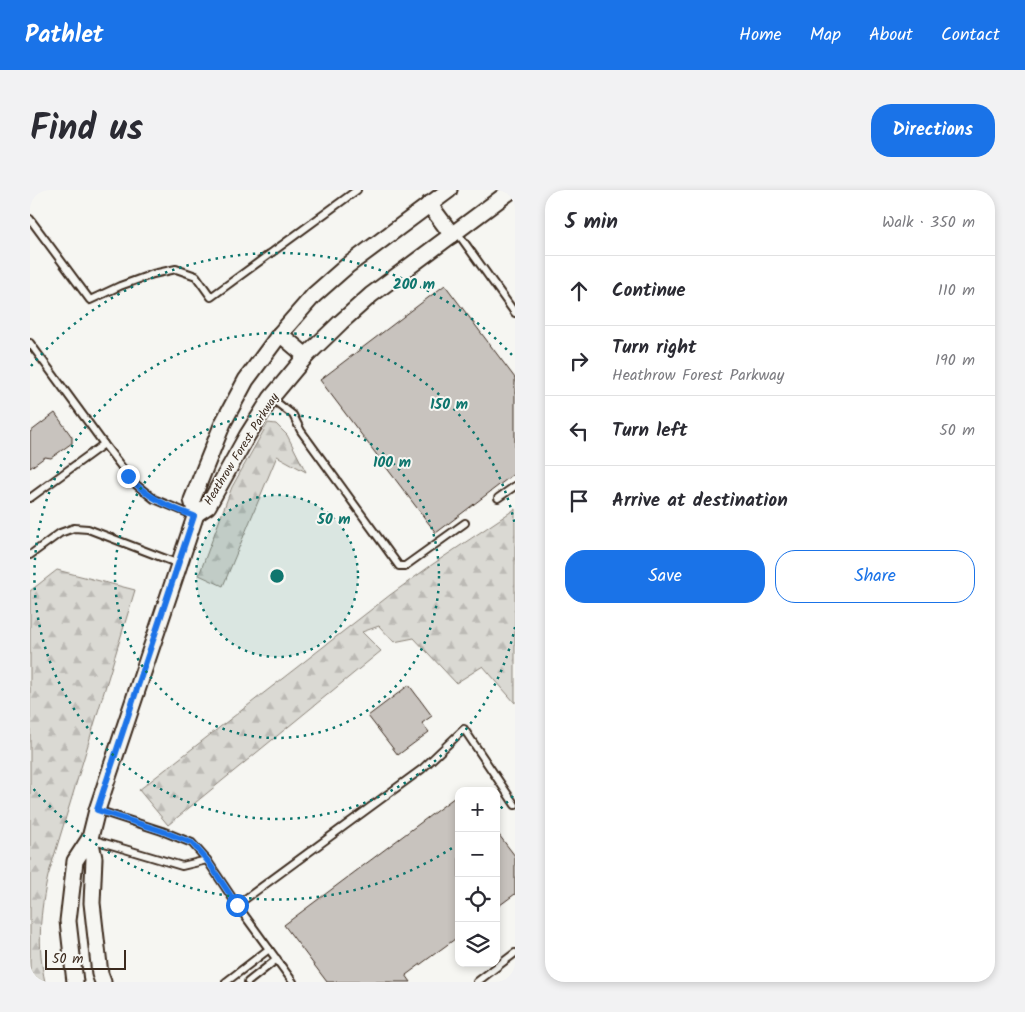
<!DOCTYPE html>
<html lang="en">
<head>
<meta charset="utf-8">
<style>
	:root { --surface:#fff; --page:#f2f2f3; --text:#2b2b33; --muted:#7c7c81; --line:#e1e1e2; --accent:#1a73e8 }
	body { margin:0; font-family:Kalam,sans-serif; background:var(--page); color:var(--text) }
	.controls { position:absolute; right:15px; bottom:15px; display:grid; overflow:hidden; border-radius:10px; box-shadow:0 2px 8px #0003 }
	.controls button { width:45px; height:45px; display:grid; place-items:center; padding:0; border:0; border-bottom:1px solid var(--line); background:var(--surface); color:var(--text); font:25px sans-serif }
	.scale { position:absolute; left:15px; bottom:12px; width:81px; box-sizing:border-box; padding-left:5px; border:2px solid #3b2a1e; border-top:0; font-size:14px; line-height:18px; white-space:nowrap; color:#3b2a1e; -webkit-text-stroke:4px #f6f6f2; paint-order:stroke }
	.stop { position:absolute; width:15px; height:15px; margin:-11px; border:4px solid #1a73e8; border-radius:50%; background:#fff }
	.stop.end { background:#1a73e8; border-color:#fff; box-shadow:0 1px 5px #0008 }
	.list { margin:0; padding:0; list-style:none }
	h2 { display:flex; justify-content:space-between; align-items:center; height:65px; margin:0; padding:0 20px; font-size:21px }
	h2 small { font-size:16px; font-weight:400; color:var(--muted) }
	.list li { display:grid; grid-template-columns:32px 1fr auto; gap:15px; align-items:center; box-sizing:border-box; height:70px; padding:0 20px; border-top:1px solid var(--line) }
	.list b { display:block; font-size:19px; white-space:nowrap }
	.list p { margin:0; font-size:16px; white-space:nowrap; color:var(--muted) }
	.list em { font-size:16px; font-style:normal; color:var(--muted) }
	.actions { display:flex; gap:10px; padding:15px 20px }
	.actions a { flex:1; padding:11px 0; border:1px solid var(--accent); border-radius:20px; text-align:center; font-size:18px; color:var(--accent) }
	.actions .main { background:var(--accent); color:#fff }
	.icon { flex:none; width:28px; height:28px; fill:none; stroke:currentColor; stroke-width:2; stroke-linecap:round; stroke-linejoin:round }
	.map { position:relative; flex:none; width:485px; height:792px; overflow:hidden; border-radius:20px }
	header { display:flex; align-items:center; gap:30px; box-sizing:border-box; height:70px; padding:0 25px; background:var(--accent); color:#fff }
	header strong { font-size:24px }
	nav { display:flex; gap:28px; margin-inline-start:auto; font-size:18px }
	.intro { display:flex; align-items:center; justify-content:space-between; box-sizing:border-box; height:120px; padding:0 30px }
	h1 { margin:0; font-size:35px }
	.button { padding:12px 22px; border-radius:20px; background:var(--accent); color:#fff; font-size:18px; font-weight:700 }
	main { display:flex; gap:30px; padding:0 30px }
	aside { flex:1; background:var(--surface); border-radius:20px; box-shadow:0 2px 8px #0003 }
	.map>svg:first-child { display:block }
</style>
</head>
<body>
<header>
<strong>Pathlet</strong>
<nav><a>Home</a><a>Map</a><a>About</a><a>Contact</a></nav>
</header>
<div class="intro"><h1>Find us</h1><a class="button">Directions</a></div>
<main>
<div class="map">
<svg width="485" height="792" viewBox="0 0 485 792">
	<defs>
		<pattern id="forest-firs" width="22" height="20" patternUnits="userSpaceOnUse" patternTransform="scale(1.25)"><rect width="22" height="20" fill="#dad9d3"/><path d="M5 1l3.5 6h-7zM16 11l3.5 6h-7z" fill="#bcbab5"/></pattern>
	</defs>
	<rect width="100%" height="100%" fill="#f6f6f2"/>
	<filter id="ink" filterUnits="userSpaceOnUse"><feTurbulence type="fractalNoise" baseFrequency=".02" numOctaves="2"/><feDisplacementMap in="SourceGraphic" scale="10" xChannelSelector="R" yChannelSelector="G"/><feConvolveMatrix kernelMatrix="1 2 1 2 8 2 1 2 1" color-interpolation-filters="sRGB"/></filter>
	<g filter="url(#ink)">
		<!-- forest -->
		<g fill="url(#forest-firs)" stroke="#8a8278">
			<path d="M238 233 246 234 257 245 276 282 247 266 193 396 169 385 202 297Z"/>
			<path d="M485 319V513L453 476 426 493 384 448 364 452 349 436 332 442 351 461 138 635 109 600 360 405 403 374Z"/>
			<path d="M27 380 105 400 18 686C10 721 7 756 15 792H0V401Z"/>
		</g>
		<!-- building -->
		<g fill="#c8c3be" stroke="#3b2a1e">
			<path d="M415 95 485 188V283L406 343 290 190Z"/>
			<path d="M25 223 42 247V253L21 268 15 267 0 278V242Z"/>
			<path d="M379 495 402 526 392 533 399 542 368 565 338 526Z"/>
			<path d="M429 604V746L376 785 381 792H297L254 735Z"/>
			<path d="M466 641 485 666V704L466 718Z"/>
		</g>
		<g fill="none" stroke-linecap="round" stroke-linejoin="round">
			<defs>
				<g id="service">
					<path d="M0 29 60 110 90 96 123 84 146 79 166 86 181 107 327 0"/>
					<path d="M427 42 485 123"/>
					<path d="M0 153 74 254 104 293 124 309 165 326"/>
					<path d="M241 208 263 225 271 241 369 376H375L435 333"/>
					<path d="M0 308 74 254"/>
					<path d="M468 308 485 296"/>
					<path d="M0 365 30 343 44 338 58 339 149 374"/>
					<path d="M67 620 132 641 162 653 177 670 207 715 392 579 434 539 485 615"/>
					<path d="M61 649 152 676 177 670"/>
					<path d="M207 715 263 792"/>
					<path d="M196 792 239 759"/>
					<path d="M218 792 247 769"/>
					<path d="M447 792 485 763"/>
				</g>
				<g id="tertiary">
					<path d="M399 14 422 45"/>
					<path d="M250 144 276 166"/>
					<path d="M166 324 178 316 217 246 241 208 276 166 311 132 341 105 482 0"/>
					<path d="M60 648 64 668 62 713 70 784 73 792"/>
					<path d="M45 792 38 731 45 671 60 648 67 620 166 324 162 310 193 233 216 190 250 144 284 105 317 76 419 0"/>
				</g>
			</defs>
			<!-- service casing -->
			<use href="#service" stroke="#3b2a1e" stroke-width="10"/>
			<!-- tertiary casing -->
			<use href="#tertiary" stroke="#3b2a1e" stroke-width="19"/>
			<!-- service -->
			<use href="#service" stroke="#f6f6f2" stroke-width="6"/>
			<!-- tertiary -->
			<use href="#tertiary" stroke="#f6f6f2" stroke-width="15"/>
		</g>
	</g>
	<g fill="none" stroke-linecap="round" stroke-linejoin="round" filter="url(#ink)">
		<!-- route -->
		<path stroke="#1a73e8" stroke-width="6" d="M98 286C116 307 139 317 164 326L67 620 132 641 162 653 177 670 207 715"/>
	</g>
	<!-- distance rings -->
	<circle cx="247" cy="386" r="81" fill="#0f766e" fill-opacity=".12"/>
	<g fill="none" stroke="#0f766e" stroke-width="2.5" stroke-dasharray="2.5 5">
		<circle cx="247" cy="386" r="81"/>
		<circle cx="247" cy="386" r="162"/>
		<path d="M485 437A243 243 0 1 1 485 335"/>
		<path d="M483 606A323 323 0 0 1 467 622M428 654A323 323 0 0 1 1 596M1 176A323 323 0 0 1 483 166"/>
	</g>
	<g text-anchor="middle" stroke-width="4" stroke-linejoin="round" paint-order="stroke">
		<!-- street labels -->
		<g font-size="12" fill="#3b2a1e" stroke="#f6f6f2">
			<text transform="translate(211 259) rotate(-58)" y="4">Heathrow Forest Parkway</text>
		</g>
	</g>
	<circle cx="247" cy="386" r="8" fill="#0f766e" stroke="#f6f6f2" stroke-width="2.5"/>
	<g font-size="15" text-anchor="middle" font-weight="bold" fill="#0f766e" stroke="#f6f6f2" stroke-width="4" stroke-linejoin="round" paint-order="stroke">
		<text x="384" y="99">200 m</text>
		<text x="419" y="219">150 m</text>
		<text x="362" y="277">100 m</text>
		<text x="304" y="334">50 m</text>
	</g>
</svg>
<div class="controls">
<button>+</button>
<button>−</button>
<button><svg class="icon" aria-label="locate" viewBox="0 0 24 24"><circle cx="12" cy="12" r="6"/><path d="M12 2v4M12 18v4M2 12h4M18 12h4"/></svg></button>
<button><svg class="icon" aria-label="layers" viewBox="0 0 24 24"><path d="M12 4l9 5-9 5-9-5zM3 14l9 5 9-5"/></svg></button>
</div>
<div class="scale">50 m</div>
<div class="stop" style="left:207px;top:715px"></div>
<div class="stop end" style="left:98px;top:286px"></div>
</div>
<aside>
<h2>5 min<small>Walk · 350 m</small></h2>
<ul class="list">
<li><svg class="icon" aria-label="ahead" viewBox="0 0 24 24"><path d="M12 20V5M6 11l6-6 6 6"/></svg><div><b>Continue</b></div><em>110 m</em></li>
<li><svg class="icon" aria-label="right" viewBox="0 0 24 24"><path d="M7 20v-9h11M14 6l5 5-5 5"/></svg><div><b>Turn right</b><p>Heathrow Forest Parkway</p></div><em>190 m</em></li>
<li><svg class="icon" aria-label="left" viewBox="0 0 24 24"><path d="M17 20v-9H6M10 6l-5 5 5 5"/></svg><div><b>Turn left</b></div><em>50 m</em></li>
<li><svg class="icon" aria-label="arrive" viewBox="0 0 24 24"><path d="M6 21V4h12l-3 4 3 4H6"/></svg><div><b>Arrive at destination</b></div></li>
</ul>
<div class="actions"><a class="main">Save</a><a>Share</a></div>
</aside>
</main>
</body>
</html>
